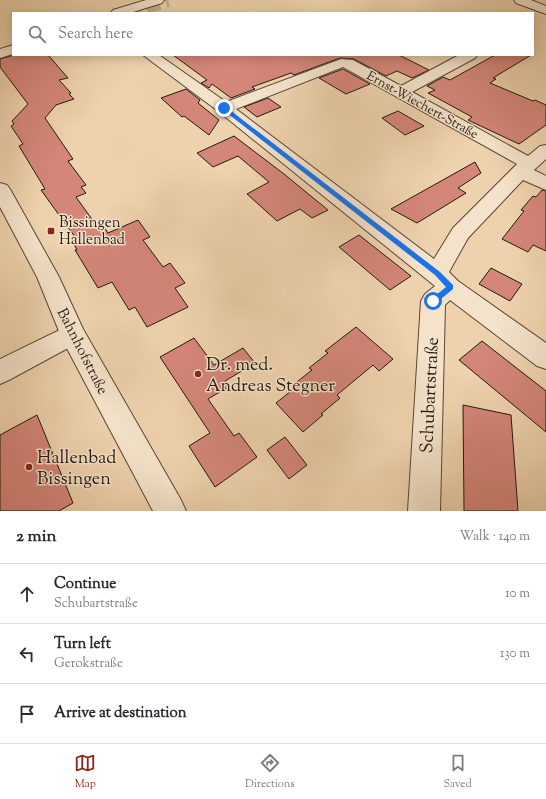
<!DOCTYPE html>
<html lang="en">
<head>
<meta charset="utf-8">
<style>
	:root { --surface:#fff; --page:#f7f7f7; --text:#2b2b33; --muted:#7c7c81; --line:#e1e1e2; --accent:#8f2418 }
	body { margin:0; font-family:"Sorts Mill Goudy",serif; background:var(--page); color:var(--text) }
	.stop { position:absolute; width:12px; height:12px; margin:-9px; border:3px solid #1a73e8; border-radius:50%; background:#fff }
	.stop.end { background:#1a73e8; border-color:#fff; box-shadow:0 1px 4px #0008 }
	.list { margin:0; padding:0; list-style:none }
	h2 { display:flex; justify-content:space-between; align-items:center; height:52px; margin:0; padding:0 16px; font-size:17px }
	h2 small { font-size:13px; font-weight:400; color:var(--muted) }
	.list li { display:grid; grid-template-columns:26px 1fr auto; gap:12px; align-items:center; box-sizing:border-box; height:60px; padding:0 16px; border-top:1px solid var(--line) }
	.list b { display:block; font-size:15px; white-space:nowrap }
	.list p { margin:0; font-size:13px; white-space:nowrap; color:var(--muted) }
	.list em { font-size:13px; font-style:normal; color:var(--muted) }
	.icon { flex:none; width:22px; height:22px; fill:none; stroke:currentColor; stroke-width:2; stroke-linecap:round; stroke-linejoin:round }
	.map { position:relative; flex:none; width:546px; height:511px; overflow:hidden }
	.search { position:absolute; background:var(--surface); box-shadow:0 2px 10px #0003; left:12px; right:12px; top:12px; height:44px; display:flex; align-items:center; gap:10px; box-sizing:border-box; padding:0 14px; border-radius:0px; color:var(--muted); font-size:15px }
	.sheet { height:232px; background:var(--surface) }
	nav { display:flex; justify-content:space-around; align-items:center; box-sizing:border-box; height:56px; border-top:1px solid var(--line); background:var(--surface); font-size:11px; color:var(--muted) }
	nav a { display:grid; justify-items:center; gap:2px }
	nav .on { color:var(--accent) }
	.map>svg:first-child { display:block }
</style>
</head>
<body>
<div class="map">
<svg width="546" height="511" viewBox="0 0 546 511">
	<rect width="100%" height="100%" fill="#eed2ad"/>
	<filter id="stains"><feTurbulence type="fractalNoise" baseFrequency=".005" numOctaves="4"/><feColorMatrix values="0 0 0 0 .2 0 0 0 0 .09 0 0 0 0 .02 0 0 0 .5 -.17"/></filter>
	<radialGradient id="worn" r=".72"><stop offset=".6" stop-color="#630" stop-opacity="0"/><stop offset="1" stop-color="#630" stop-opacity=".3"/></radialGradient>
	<!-- building -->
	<g fill="#d48679" stroke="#241911">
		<path d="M14 55H48L68 78 59 80 71 93 69 94 74 99 56 105 45 118 73 159 68 161 86 185 81 187 86 193 76 197 99 229 104 227 108 233 138 220 150 237 143 240 163 267 170 263 185 283 175 288 188 307 147 327 135 307 129 310 112 282 98 288 75 250H77L71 238 75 237 41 190 45 189 19 146 23 144 11 126 14 124 12 121 28 104 0 67V59Z"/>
		<path d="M173 55H399L429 70 412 78 397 71 386 76 354 59 340 58 294 75 291 73 252 87 255 89 231 98 212 84 209 88 201 83 207 80Z"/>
		<path d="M495 55H531L493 78 496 79 490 83 533 101 535 100 546 105V125L519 144 468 120 472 117 428 93 435 90 427 86 443 77 450 80Z"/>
		<path d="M343 69 370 84 346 94 319 78Z"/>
		<path d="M186 89 200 100 198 103 219 120 209 135 184 116 182 117 161 98Z"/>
		<path d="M268 98 281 107 257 117 244 107Z"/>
		<path d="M398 111 424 126 405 135 382 118Z"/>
		<path d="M234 136 284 174 328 210 312 218 300 209 277 221 247 194 269 182 238 156 213 167 197 153Z"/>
		<path d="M475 162 481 173 458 188 466 193 417 223 391 209Z"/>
		<path d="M542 190 546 191V251L533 245 528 252 502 239 524 211 521 210 533 196 536 197Z"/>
		<path d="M359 235 411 276 390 290 339 247Z"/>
		<path d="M491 268 522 284 510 301 479 284Z"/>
		<path d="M356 327 393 359 379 371 373 365 337 395 340 398 321 414 323 415 303 432 276 403 296 387 293 385 312 370 309 368 328 353 325 351Z"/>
		<path d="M194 338 214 365 243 348 255 363 225 381 230 386 208 399 234 436 239 433 257 457 215 487 189 446 210 433 160 357Z"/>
		<path d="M482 341 546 391V432L459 360Z"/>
		<path d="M463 405 511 415 518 511H464Z"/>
		<path d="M37 415 73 503 59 511H0V435Z"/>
		<path d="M285 437 307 465 289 479 267 450Z"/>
	</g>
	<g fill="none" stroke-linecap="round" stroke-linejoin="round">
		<!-- secondary-tunnel -->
		<path stroke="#c6ad8e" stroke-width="14" stroke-dasharray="14 6" stroke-linecap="butt" d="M127 13 168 0"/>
		<defs>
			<g id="minor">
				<path d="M146 0H164L162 3 130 13H111L113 10Z"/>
				<path d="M514 0H531L546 6V14L516 3Z"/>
				<path d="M13 45V54L0 58V49Z"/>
				<path d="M143 55H159L226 102 341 59 353 60 401 86 459 55H477L475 58 412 92 528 156 540 146 546 145V159L534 170 546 176V190L523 180 468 238 449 272 458 281 546 343V369L537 366 450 300 445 305 440 511H408L421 301 425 294 435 286 218 111ZM343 67 517 164 453 228 434 259 236 109Z"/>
				<path d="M72 324 81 327 85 334 81 341 9 380 0 384V359Z"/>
			</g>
			<path id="tertiary" d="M0 183 7 185 10 189 59 277 83 329 181 500 186 511H153L63 341 37 277 0 207Z"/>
		</defs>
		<!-- minor casing -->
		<use href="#minor" stroke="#564738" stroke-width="2"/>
		<!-- tertiary casing -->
		<use href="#tertiary" stroke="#564738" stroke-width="2"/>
		<!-- minor -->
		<use href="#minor" fill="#f4e2ca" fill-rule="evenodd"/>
		<!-- tertiary -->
		<use href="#tertiary" fill="#f4e2ca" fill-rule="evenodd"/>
	</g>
	<!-- route -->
	<path fill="#1a73e8" d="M222 107H226L440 272 453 285V289L436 303H431V299L446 287 435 275 222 109Z"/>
	<!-- markers -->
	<g fill="#8f2418" stroke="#f4e2ca" stroke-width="1.5">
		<rect x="47" y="227" width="8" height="8" rx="2"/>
		<circle cx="198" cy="374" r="4"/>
		<circle cx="29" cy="467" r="4"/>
	</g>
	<g text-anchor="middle" stroke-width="3" stroke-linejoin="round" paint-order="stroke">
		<!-- far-street labels -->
		<g font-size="13" fill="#241911" stroke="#f4e2ca">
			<text transform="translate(423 104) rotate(29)" y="5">Ernst-Wiechert-Straße</text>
		</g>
		<!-- poi labels -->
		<g font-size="15" fill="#241911" stroke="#f4e2ca" text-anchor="start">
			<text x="59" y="227">Bissingen<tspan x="59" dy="17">Hallenbad</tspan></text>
		</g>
		<!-- street labels -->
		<g font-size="15" fill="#241911" stroke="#f4e2ca">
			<text transform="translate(83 351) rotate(63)" y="5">Bahnhofstraße</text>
		</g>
		<!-- near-poi labels -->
		<g font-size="18" fill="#241911" stroke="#f4e2ca" text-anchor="start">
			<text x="206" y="370">Dr. med.<tspan x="206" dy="21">Andreas Stegner</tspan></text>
			<text x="37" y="463">Hallenbad<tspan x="37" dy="21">Bissingen</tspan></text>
		</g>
		<!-- near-street labels -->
		<g font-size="18" fill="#241911" stroke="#f4e2ca">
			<text transform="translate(429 395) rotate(-87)" y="6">Schubartstraße</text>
		</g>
	</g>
	<rect width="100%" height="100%" filter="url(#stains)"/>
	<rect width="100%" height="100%" fill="url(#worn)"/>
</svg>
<div class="stop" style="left:433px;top:301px"></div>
<div class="stop end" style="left:224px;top:108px"></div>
<div class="search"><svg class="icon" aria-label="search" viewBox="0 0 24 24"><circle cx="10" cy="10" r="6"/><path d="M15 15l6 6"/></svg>Search here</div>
</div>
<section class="sheet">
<h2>2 min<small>Walk · 140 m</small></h2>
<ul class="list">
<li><svg class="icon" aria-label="ahead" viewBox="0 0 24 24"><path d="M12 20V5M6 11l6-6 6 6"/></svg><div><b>Continue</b><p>Schubartstraße</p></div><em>10 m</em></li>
<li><svg class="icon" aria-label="left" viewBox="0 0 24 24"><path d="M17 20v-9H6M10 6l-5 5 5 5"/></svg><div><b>Turn left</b><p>Gerokstraße</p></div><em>130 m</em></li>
<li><svg class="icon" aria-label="arrive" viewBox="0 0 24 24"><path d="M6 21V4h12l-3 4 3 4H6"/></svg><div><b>Arrive at destination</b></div></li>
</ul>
</section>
<nav>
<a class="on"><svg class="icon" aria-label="map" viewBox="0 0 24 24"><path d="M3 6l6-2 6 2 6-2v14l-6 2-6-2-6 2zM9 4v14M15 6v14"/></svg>Map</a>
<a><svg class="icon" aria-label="directions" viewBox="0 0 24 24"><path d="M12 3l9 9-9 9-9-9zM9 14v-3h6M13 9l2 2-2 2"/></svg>Directions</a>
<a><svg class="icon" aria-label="saved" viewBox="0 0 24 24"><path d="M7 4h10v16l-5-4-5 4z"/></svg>Saved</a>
</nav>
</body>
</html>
